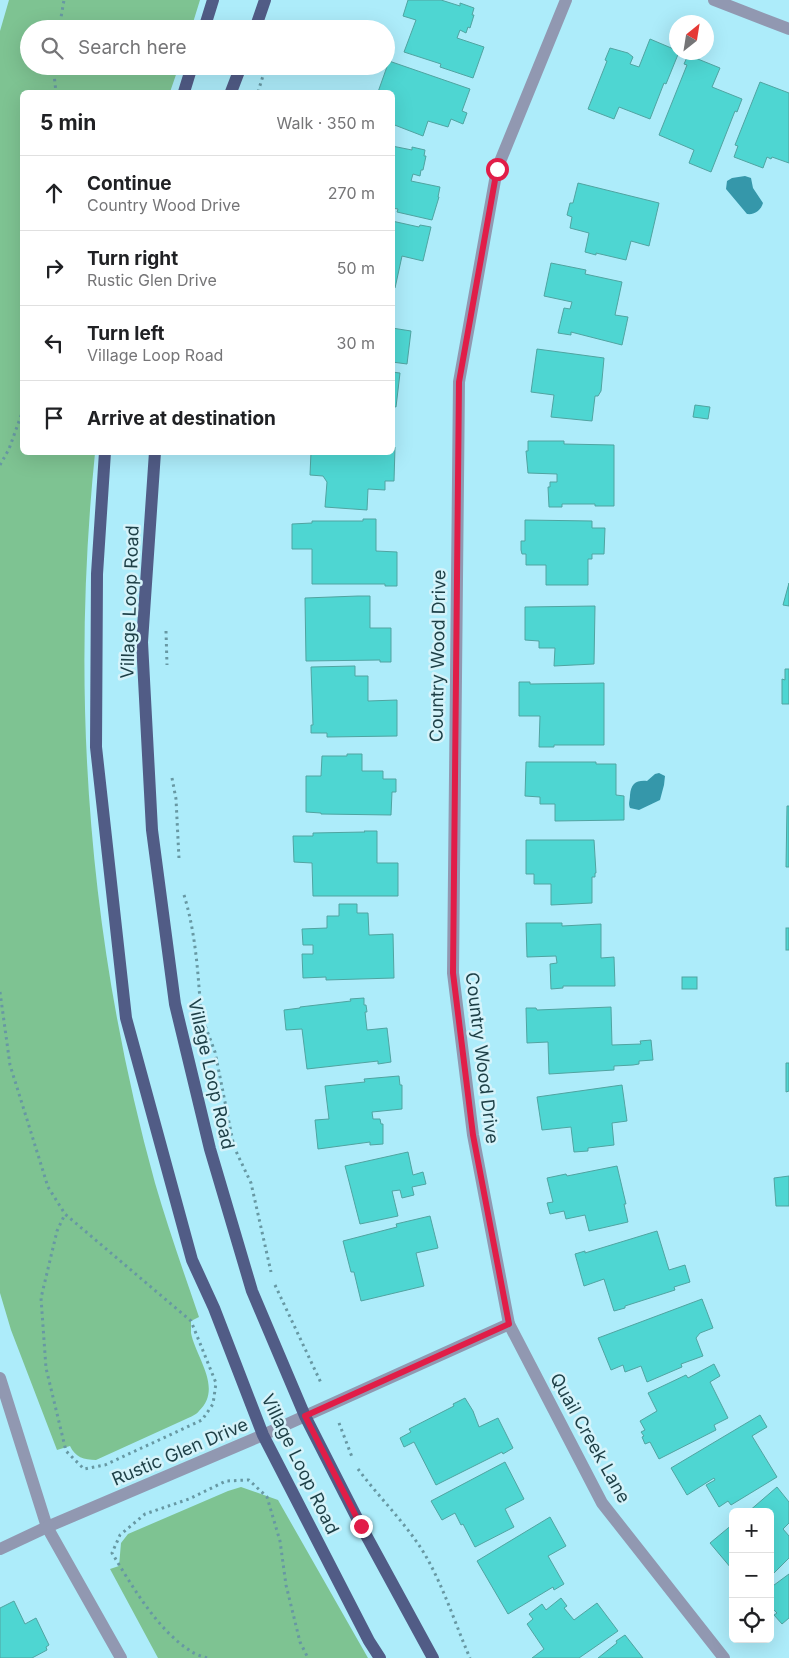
<!DOCTYPE html>
<html lang="en">
<head>
<meta charset="utf-8">
<style>
	:root { --surface:#fff; --page:#f2f2f2; --text:#202124; --muted:#757577; --line:#e0e0e0 }
	body { margin:0; font-family:Inter,sans-serif; background:var(--page); color:var(--text) }
	.controls { position:absolute; right:15px; bottom:15px; display:grid; overflow:hidden; border-radius:8px; box-shadow:0 5px 20px #0002 }
	.controls button { width:45px; height:45px; display:grid; place-items:center; padding:0; border:0; border-bottom:1px solid var(--line); background:var(--surface); color:var(--text); font:25px sans-serif }
	.compass { position:absolute; left:669px; top:15px; width:45px; height:45px; border-radius:50%; background:var(--surface); box-shadow:0 5px 20px #0002; rotate:30deg }
	.stop { position:absolute; width:15px; height:15px; margin:-11px; border:4px solid #e11d48; border-radius:50%; background:#fff }
	.stop.end { background:#e11d48; border-color:#fff; box-shadow:0 1px 5px #0008 }
	.list { margin:0; padding:0; list-style:none }
	h2 { display:flex; justify-content:space-between; align-items:center; height:65px; margin:0; padding:0 20px; font-size:21px }
	h2 small { font-size:16px; font-weight:400; color:var(--muted) }
	.list li { display:grid; grid-template-columns:32px 1fr auto; gap:15px; align-items:center; box-sizing:border-box; height:75px; padding:0 20px; border-top:1px solid var(--line) }
	.list b { display:block; font-size:19px; white-space:nowrap }
	.list p { margin:0; font-size:16px; white-space:nowrap; color:var(--muted) }
	.list em { font-size:16px; font-style:normal; color:var(--muted) }
	.icon { flex:none; width:28px; height:28px; fill:none; stroke:currentColor; stroke-width:2; stroke-linecap:round; stroke-linejoin:round }
	.map { position:relative; flex:none; width:789px; height:1658px; overflow:hidden }
	.search { position:absolute; background:var(--surface); box-shadow:0 5px 20px #0002; left:20px; top:20px; width:375px; height:55px; display:flex; align-items:center; gap:12px; box-sizing:border-box; padding:0 18px; border-radius:28px; color:var(--muted); font-size:19px }
	.panel { position:absolute; background:var(--surface); box-shadow:0 5px 20px #0002; left:20px; top:90px; width:375px; height:365px; border-radius:8px }
	.map>svg:first-child { display:block }
</style>
</head>
<body>
<div class="map">
<svg width="789" height="1658" viewBox="0 0 789 1658">
	<rect width="100%" height="100%" fill="#adecfa"/>
	<!-- green -->
	<g fill="#7ec392">
		<path d="M9 0H200L191 29H29V66H179L170 92H22V452L95 453C70 698 89 945 155 1183 168 1228 184 1273 199 1317L191 1321C191 1325 191 1329 191 1333 196 1358 223 1388 199 1411 196 1415 190 1417 186 1419L96 1460C84 1460 75 1457 70 1446L57 1450 11 1330 0 1293V31Z"/>
		<path d="M241 1487 278 1500 368 1658H158L110 1569 119 1566 121 1543 128 1534 228 1491Z"/>
	</g>
	<!-- water -->
	<g fill="#3597aa">
		<path d="M745 176 751 178 753 188 763 203C761 210 755 215 747 214L726 189 727 181 732 178Z"/>
		<path d="M659 773 665 776 664 785 660 800 639 810 630 808C628 803 630 801 630 795 631 784 636 780 647 781L655 774Z"/>
	</g>
	<!-- building -->
	<g fill="#4ed6d2" stroke="#50a4a1">
		<path d="M408 0H441L460 6V3L474 8 472 15H474L470 28 468 27 466 33 460 30 457 38 484 47 473 78 440 67 441 64 404 52 416 20 403 16Z"/>
		<path d="M650 39 676 50V52H679L666 84 664 83 650 119 619 107 614 119 588 109 607 61 605 60 610 48 628 53 633 57 630 64 639 67Z"/>
		<path d="M688 55 720 68 712 87 742 99 737 112 735 111 711 172 689 163 694 150 659 135 687 65 684 64Z"/>
		<path d="M389 61 470 89 462 111 467 113 463 124 451 119 448 127 428 121 423 136 392 124V92H378Z"/>
		<path d="M760 82 789 93V163L772 157 771 159 767 157 763 168 734 157 738 146 735 145Z"/>
		<path d="M392 146 412 150V147L425 150 424 156H426L423 170H421L420 176 413 174 411 181 440 187 438 197H439L432 220 397 212 398 209 392 208Z"/>
		<path d="M578 183 659 203 649 246 631 241 626 260 596 253V255L585 252 589 233 570 228 572 217 567 215 570 203H573Z"/>
		<path d="M392 221 419 227 420 225 431 227 423 261 402 256 395 288 392 287Z"/>
		<path d="M551 263 586 270 585 274 622 282 615 315 628 317 622 345 571 332V335L558 333 564 308 570 309 572 302 544 296Z"/>
		<path d="M392 328 411 331 407 364 392 362Z"/>
		<path d="M537 349 604 358 601 391 598 396H595L592 421 551 417 554 395 531 392Z"/>
		<path d="M392 372 400 373 396 407 392 406Z"/>
		<path d="M695 405 710 407 708 419 693 417Z"/>
		<path d="M528 441H564V444L614 445V506H595V504H562V507H549L548 487H550V482H557V474L528 473 526 451H528Z"/>
		<path d="M392 447H395L394 481H385V490L368 489 367 510 325 507 327 482 323 476 310 475 311 452H392Z"/>
		<path d="M363 519H376V551L397 552V586H385V584H312V549H292V524L312 523V521H363Z"/>
		<path d="M525 520 592 521V528H605L604 554H592V559H588V585H546V565H526V554H522L521 550V541H525Z"/>
		<path d="M789 583V606L783 605Z"/>
		<path d="M358 596H370V628H391V662H380V660L306 661 305 598Z"/>
		<path d="M595 606 594 664 554 666 555 648H539V641L525 640V607Z"/>
		<path d="M355 666V676H368V701L397 700V736L327 737V733H311V725H313L311 667Z"/>
		<path d="M785 669H789V704H782V679L785 680Z"/>
		<path d="M519 682H530V684L604 683V745H554V747H539L540 716H519Z"/>
		<path d="M347 754H362V771H383V779H396V792H392L391 815 321 814V813L306 812V776H321L322 756H347Z"/>
		<path d="M526 762H596V764H616V795L624 796V820L555 821V804H540V797L525 796Z"/>
		<path d="M787 806H789V867H786Z"/>
		<path d="M364 831H377V863H398V896H313L312 863 294 862 293 836H313V833L365 832Z"/>
		<path d="M526 840H594L596 873H595V877H592V903L551 905V884H534V874H526Z"/>
		<path d="M339 904H357V913H368L369 935 393 934 394 978 326 980V977L303 978 302 954H313V945H303L302 929 327 928V916H339Z"/>
		<path d="M526 923H562V926L601 924V958L614 957 615 986H563V988L551 989 550 964 557 963 556 956 527 957Z"/>
		<rect x="786" y="928" width="3" height="22"/>
		<rect x="682" y="977" width="15" height="12"/>
		<path d="M364 998V1005H366L367 1012H365L367 1030 387 1028 391 1062 378 1064V1061L307 1069 302 1029 286 1030 284 1010 300 1008V1007L351 1001 350 999Z"/>
		<path d="M611 1007 612 1045 641 1044 640 1041 651 1040 653 1060 639 1061V1064L633 1065 614 1066V1070L549 1074 548 1042 527 1043 526 1008H536L537 1010Z"/>
		<path d="M786 1063H789V1091L786 1092Z"/>
		<path d="M399 1076 400 1085H402V1109L372 1112 373 1119H380L381 1124H383V1144L370 1145V1142L318 1149 315 1120 329 1119 325 1086 365 1082 364 1079Z"/>
		<path d="M622 1085 627 1121 612 1123 614 1145 588 1148V1151L574 1152 571 1127 542 1130 537 1097Z"/>
		<path d="M408 1152 413 1175 423 1172 426 1184 412 1187 414 1195 402 1198 400 1190 392 1191 398 1216 360 1224 345 1166Z"/>
		<path d="M617 1166 626 1204H624L628 1222 589 1231 585 1215 566 1219 564 1211 550 1214 547 1203 553 1202 547 1178 566 1174 567 1176Z"/>
		<path d="M789 1176V1206H776L774 1178Z"/>
		<path d="M430 1216 438 1248 416 1253 424 1286 361 1301 354 1272H351L343 1241 397 1227 396 1224Z"/>
		<path d="M657 1231 669 1270 685 1265 690 1282 674 1287 675 1290 625 1306V1308L614 1311 604 1279 584 1286 575 1254 585 1251V1253Z"/>
		<path d="M702 1299 713 1328 700 1333 696 1338 703 1356 681 1364 682 1367 647 1382 641 1366 625 1372 623 1365 611 1370 598 1338Z"/>
		<path d="M714 1364 720 1376 710 1382 728 1418 714 1425 716 1430 659 1459 650 1442 645 1444 642 1437 644 1436 641 1432 645 1430 640 1421 657 1411 648 1393 686 1375 688 1378Z"/>
		<path d="M465 1398 473 1411 479 1427 498 1418 513 1448 503 1454 502 1452 436 1485 414 1442 404 1447 400 1438 411 1432 409 1429 454 1406 453 1404Z"/>
		<path d="M760 1415 767 1427 752 1436 777 1477 731 1505 728 1501 719 1507 706 1485 715 1480 714 1478 687 1495 671 1468Z"/>
		<path d="M505 1462 524 1499 505 1509 514 1527 475 1547 463 1524 461 1525 455 1513 442 1520 431 1501Z"/>
		<path d="M777 1487 789 1502V1523L783 1529 789 1536V1558L770 1577V1512H748Z"/>
		<path d="M550 1517 566 1546 548 1556 564 1584 554 1590 553 1587 508 1614 477 1561Z"/>
		<path d="M733 1524V1566L731 1568 710 1543Z"/>
		<path d="M789 1574V1618L782 1624 774 1615 777 1613 770 1606V1588Z"/>
		<path d="M561 1598 567 1606 564 1608 574 1620 597 1603 618 1631 579 1658H532L544 1649 527 1624 533 1619 529 1614 542 1604 546 1610Z"/>
		<path d="M14 1601 25 1624 36 1618 49 1645 46 1647 47 1650 32 1658H0V1608Z"/>
		<path d="M625 1635 643 1658H598L617 1643 616 1641Z"/>
	</g>
	<g fill="none" stroke-linecap="round" stroke-linejoin="round">
		<!-- path -->
		<g stroke="#6798a3" stroke-width="3" stroke-dasharray="2.5 4" stroke-linecap="butt">
			<path d="M59 29 64 0"/>
			<path d="M53 66 56 92"/>
			<path d="M258 92 266 66"/>
			<path d="M0 465 9 449 22 413"/>
			<path d="M166 631 167 665"/>
			<path d="M172 778 176 799 179 859"/>
			<path d="M184 895C196 934 198 974 201 1014"/>
			<path d="M0 992 10 1065 48 1187 65 1214 191 1321 216 1383 213 1404 202 1420 105 1465 84 1469 66 1451 46 1368 41 1298 57 1231 65 1214"/>
			<path d="M203 1020 215 1052 234 1147 251 1183 271 1272"/>
			<path d="M275 1285 322 1385"/>
			<path d="M339 1423 352 1457"/>
			<path d="M358 1469C380 1499 410 1527 428 1560 445 1591 456 1626 470 1658"/>
			<path d="M207 1658C201 1656 194 1654 189 1650 157 1629 132 1586 112 1553L120 1535 145 1514 189 1499 226 1481 249 1480 267 1497 280 1541 286 1585 300 1642 308 1658"/>
		</g>
		<!-- minor -->
		<g stroke="#9198b1" stroke-width="12">
			<path d="M566 0 497 169 459 382 453 973 473 1135 509 1324 602 1503 724 1658"/>
			<path d="M714 0 789 29"/>
			<path d="M0 1378 47 1527 121 1658"/>
			<path d="M0 1549 47 1527 263 1435 509 1324"/>
		</g>
		<!-- major -->
		<g stroke="#515c86" stroke-width="12">
			<path d="M204 29 213 0"/>
			<path d="M255 29 265 0"/>
			<path d="M184 92 192 66"/>
			<path d="M231 92 241 66"/>
			<path d="M105 452 97 574 96 747 126 1018 192 1260 214 1308 263 1435 369 1641 380 1658"/>
			<path d="M155 452 142 642 152 830 175 1004 210 1149 252 1291 305 1416 361 1526 433 1658"/>
		</g>
	</g>
	<g fill="none" stroke-linecap="round" stroke-linejoin="round">
		<!-- route -->
		<path stroke="#e11d48" stroke-width="6" d="M361 1526 305 1416 509 1324 473 1135 453 973 459 382 497 169"/>
	</g>
	<g text-anchor="middle" stroke-width="5" stroke-linejoin="round" paint-order="stroke">
		<!-- street labels -->
		<g font-size="18" fill="#1d3f46" stroke="#d5f3fa">
			<text transform="translate(130 602) rotate(-88)" y="6">Village Loop Road</text>
			<text transform="translate(438 656) rotate(-89)" y="6">Country Wood Drive</text>
			<text transform="translate(482 1058) rotate(83)" y="6">Country Wood Drive</text>
			<text transform="translate(211 1074) rotate(77)" y="6">Village Loop Road</text>
			<text transform="translate(590 1438) rotate(61)" y="6">Quail Creek Lane</text>
			<text transform="translate(180 1452) rotate(-23)" y="6">Rustic Glen Drive</text>
			<text transform="translate(300 1464) rotate(64)" y="6">Village Loop Road</text>
		</g>
	</g>
</svg>
<div class="controls">
<button>+</button>
<button>−</button>
<button><svg class="icon" aria-label="locate" viewBox="0 0 24 24"><circle cx="12" cy="12" r="6"/><path d="M12 2v4M12 18v4M2 12h4M18 12h4"/></svg></button>
</div>
<svg class="compass" viewBox="-18 -18 36 36"><path d="M0-13l5 13h-10z" fill="#e53935"/><path d="M0 13l5-13h-10z" fill="#757577"/></svg>
<div class="stop" style="left:497px;top:169px"></div>
<div class="stop end" style="left:361px;top:1526px"></div>
<div class="search"><svg class="icon" aria-label="search" viewBox="0 0 24 24"><circle cx="10" cy="10" r="6"/><path d="M15 15l6 6"/></svg>Search here</div>
<section class="panel">
<h2>5 min<small>Walk · 350 m</small></h2>
<ul class="list">
<li><svg class="icon" aria-label="ahead" viewBox="0 0 24 24"><path d="M12 20V5M6 11l6-6 6 6"/></svg><div><b>Continue</b><p>Country Wood Drive</p></div><em>270 m</em></li>
<li><svg class="icon" aria-label="right" viewBox="0 0 24 24"><path d="M7 20v-9h11M14 6l5 5-5 5"/></svg><div><b>Turn right</b><p>Rustic Glen Drive</p></div><em>50 m</em></li>
<li><svg class="icon" aria-label="left" viewBox="0 0 24 24"><path d="M17 20v-9H6M10 6l-5 5 5 5"/></svg><div><b>Turn left</b><p>Village Loop Road</p></div><em>30 m</em></li>
<li><svg class="icon" aria-label="arrive" viewBox="0 0 24 24"><path d="M6 21V4h12l-3 4 3 4H6"/></svg><div><b>Arrive at destination</b></div></li>
</ul>
</section>
</div>
</body>
</html>
